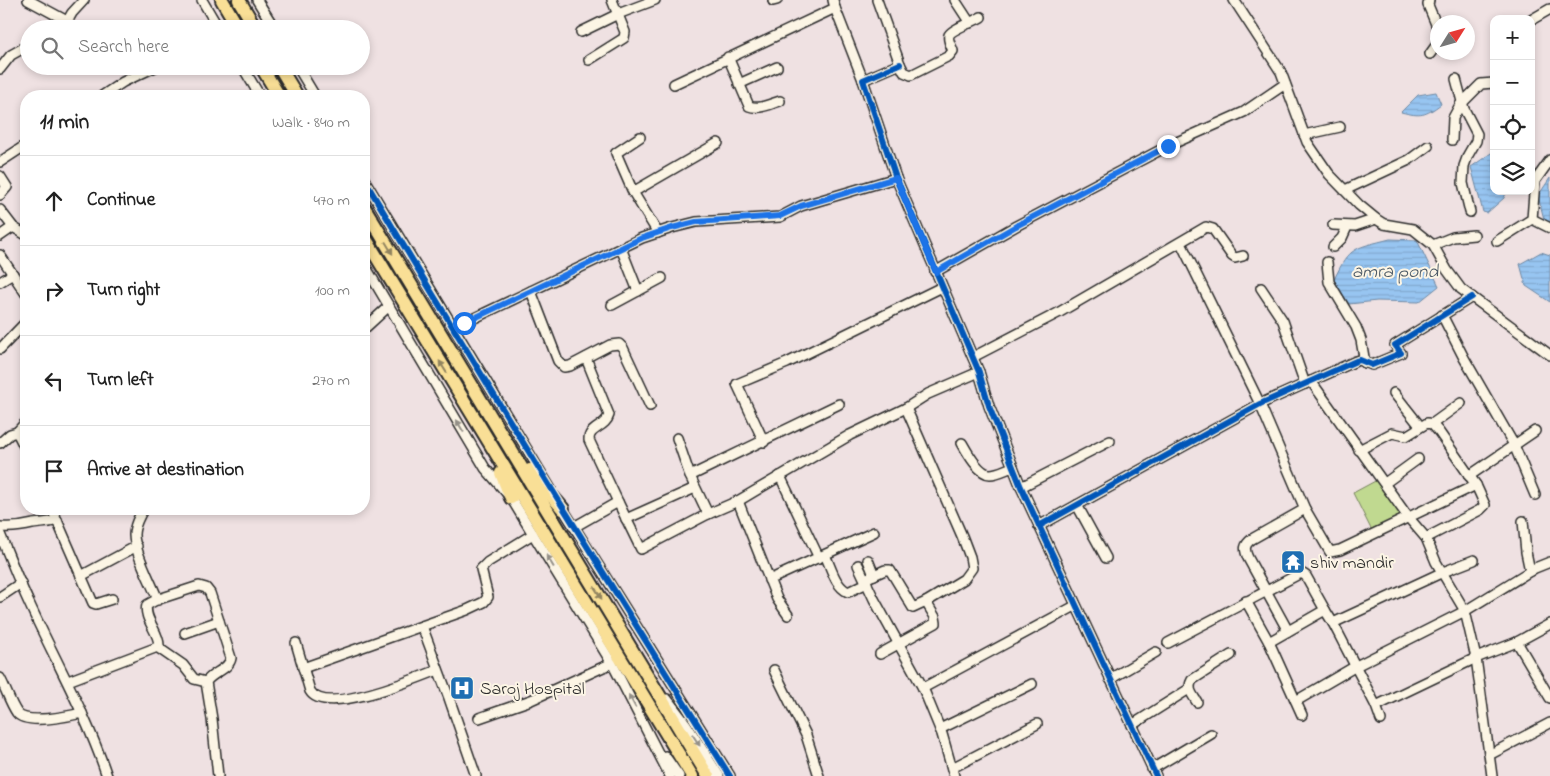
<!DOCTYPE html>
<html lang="en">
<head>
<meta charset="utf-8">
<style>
	:root { --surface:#fff; --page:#f6f6f6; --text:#222; --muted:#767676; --line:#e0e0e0 }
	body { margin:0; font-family:"Indie Flower",sans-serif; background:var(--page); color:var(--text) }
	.controls { position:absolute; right:15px; top:15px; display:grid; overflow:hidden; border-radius:10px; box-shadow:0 2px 8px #0003 }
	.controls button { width:45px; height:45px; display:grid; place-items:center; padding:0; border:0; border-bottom:1px solid var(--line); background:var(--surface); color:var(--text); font:25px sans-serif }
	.compass { position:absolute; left:1430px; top:15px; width:45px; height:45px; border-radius:50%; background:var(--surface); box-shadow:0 2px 8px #0003; rotate:53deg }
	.stop { position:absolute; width:15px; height:15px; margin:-11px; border:4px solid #1a73e8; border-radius:50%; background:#fff }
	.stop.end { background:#1a73e8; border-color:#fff; box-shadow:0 1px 5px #0008 }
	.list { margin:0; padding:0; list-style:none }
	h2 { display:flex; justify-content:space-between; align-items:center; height:65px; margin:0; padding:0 20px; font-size:21px }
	h2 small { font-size:16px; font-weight:400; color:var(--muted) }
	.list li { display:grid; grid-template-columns:32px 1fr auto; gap:15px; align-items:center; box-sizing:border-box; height:90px; padding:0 20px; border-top:1px solid var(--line) }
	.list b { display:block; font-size:19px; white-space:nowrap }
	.list em { font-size:16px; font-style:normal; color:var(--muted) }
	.icon { flex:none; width:28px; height:28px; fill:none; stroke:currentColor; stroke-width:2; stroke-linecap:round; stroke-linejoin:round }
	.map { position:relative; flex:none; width:1550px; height:776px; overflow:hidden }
	.search { position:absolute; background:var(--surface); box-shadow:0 2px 8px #0003; left:20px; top:20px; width:350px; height:55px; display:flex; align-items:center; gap:12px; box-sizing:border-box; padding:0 18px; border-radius:28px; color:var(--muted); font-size:19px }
	.panel { position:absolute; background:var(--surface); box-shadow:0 2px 8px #0003; left:20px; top:90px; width:350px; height:425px; border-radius:20px }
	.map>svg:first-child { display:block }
</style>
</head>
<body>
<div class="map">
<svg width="1550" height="776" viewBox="0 0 1550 776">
	<defs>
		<pattern id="water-rules" width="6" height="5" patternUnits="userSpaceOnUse" patternTransform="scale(1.25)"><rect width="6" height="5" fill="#97c5f1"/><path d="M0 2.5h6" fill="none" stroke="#82a9cf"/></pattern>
	</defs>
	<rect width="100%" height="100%" fill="#efe1e2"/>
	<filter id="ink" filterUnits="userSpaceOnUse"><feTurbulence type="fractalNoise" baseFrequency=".02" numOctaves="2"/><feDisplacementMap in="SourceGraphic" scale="10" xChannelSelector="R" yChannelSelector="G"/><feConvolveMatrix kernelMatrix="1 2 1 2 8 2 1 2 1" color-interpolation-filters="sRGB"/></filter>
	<g filter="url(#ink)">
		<!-- park -->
		<path fill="#c0d990" stroke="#76825e" d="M1379 479 1404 513 1372 531 1353 493Z"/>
		<!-- water -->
		<g fill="url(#water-rules)" stroke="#6c87a2">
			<path d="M1436 92 1441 104C1425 116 1421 117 1401 112L1418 95Z"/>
			<path d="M1494 151V191H1507L1504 198 1487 213 1483 212 1471 167Z"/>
			<path d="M1550 178V225L1545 223 1538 196Z"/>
			<path d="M1390 239 1417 240 1439 286 1419 302 1377 301 1349 304 1334 280C1349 246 1356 248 1390 239Z"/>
			<path d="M1541 252 1550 255V302L1526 286 1520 264Z"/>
		</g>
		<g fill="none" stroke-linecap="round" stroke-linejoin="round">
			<defs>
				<g id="minor">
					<path d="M28 0 67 21"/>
					<path d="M202 0 219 29"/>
					<path d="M257 0 275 29"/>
					<path d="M877 0 900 64 904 72 911 75 949 56 953 51C952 47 947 40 949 35 952 29 975 21 981 17"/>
					<path d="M955 0 970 23"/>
					<path d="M1234 0 1281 72 1307 142 1329 174 1359 205 1376 219 1384 224 1413 229 1433 245 1447 270 1461 289 1550 355"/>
					<path d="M1429 0 1428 5 1438 29"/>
					<path d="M773 1 777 0"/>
					<path d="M835 8 863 80"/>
					<path d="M1531 20 1550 9"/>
					<path d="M63 29 72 13 84 0"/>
					<path d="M581 32 618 14 655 0"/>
					<path d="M1430 54 1435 47 1438 39"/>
					<path d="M728 57 749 106C759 110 770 104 780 101"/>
					<path d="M589 60 624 38 625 32 612 0"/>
					<path d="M900 64 863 80 896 178 979 372 989 406 1021 487 1156 776"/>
					<path d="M71 66 73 67"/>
					<path d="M242 66 260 96"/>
					<path d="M297 66 315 96"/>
					<path d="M0 69 11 55 29 45"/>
					<path d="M1456 79 1464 109 1477 134 1476 141 1468 155 1464 166 1463 183 1470 212"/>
					<path d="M674 84 835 8 833 0"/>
					<path d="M739 84 777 67"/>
					<path d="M102 96 123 82 157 66"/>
					<path d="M1304 135 1340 127"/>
					<path d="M640 137 616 153 633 192 658 233"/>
					<path d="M1452 140 1453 118 1460 105 1481 84 1494 83"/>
					<path d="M0 162 26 145"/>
					<path d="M0 176 7 187 0 195"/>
					<path d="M364 179 551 489"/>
					<path d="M1345 190 1409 160 1428 146"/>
					<path d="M633 192 718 143"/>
					<path d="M0 210 13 227 26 235"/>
					<path d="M1532 219 1550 228"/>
					<path d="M1333 225 1355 226 1376 219"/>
					<path d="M0 236 13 227"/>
					<path d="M1497 241 1532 219 1535 181 1550 160"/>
					<path d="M1181 243 1260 404 1305 509 1330 552 1340 550 1476 485"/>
					<path d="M1433 245 1453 237 1474 235"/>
					<path d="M1333 247 1342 238 1347 227"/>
					<path d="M621 248 638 291"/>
					<path d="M0 255 26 294"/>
					<path d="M1327 262 1329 282 1356 327 1361 340 1365 363"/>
					<path d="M364 264 485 468 511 498 614 667 670 776"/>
					<path d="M935 272 1016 226 1168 146 1244 112 1285 84"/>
					<path d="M0 282 13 274"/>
					<path d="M1261 288 1283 321 1305 384"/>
					<path d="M531 291 558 361 564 367 570 366 610 345 619 344 623 348 650 406"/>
					<path d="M612 305 662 278"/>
					<path d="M1442 315 1464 358 1514 445 1535 495"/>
					<path d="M364 329 389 306"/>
					<path d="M454 329 464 323 642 238 672 228 696 222 780 217 801 206 896 178"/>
					<path d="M0 349 26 322"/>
					<path d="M973 357 1058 313 1206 227 1213 229 1232 256 1235 258 1243 256"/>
					<path d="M586 358 609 415C606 427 588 428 589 440L618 502"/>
					<path d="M1311 381 1408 517 1426 538 1436 562 1465 611 1476 658 1492 776"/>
					<path d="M1394 393 1420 426"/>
					<path d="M1432 424 1461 403"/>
					<path d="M17 432 26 422"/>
					<path d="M764 442 737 384 787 363 942 287"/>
					<path d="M0 443 10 434 17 432 26 450"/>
					<path d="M962 443C967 452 979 474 990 474 998 474 1006 469 1013 467"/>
					<path d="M1359 450 1392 433 1406 436 1427 423 1432 424 1439 432 1476 485 1485 505 1480 510 1426 538"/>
					<path d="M690 476 839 404"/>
					<path d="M780 476 819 558"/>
					<path d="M1469 476 1535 431"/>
					<path d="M1385 483 1418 459"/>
					<path d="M1021 487 1110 441"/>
					<path d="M738 501 850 435 906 408 928 394 979 372"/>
					<path d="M560 504 730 776"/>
					<path d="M1077 505 1106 558"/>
					<path d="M52 509 93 603 96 604 112 599"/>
					<path d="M144 509C139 515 134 527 134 535 134 551 152 584 158 600"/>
					<path d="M708 514 738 501 777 599 788 615"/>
					<path d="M626 519 695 488"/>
					<path d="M1523 521 1526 552 1530 571"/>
					<path d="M1039 526 1260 404 1356 361 1360 360 1372 365 1401 353 1395 345 1472 297"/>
					<path d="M0 527C12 528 21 527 33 524 42 522 47 524 57 520"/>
					<path d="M574 527 618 502 641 549 708 514 690 476 677 438"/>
					<path d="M0 534C10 558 19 582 30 605 56 662 87 716 107 776"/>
					<path d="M825 555C831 567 835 586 848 592L867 583"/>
					<path d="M868 560 874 575"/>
					<path d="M858 565 874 599 923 688"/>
					<path d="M81 576 137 546"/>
					<path d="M865 579 885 570H890L913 608 926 602 964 579 972 568 970 557 962 536 906 408"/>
					<path d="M769 580 874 532"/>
					<path d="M0 597 21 583"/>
					<path d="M1246 601 1269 642 1302 715"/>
					<path d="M1333 623 1376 706 1381 720"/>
					<path d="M422 626 449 698 476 776"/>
					<path d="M1288 631 1248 558C1244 549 1244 545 1252 539L1305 509"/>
					<path d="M185 633 219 621"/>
					<path d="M1269 642 1325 610 1333 623 1443 572 1474 560"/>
					<path d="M1517 642 1550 698"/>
					<path d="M296 643 310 691C325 717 417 678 438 670"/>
					<path d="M1168 643 1299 574H1303L1306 576 1325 610"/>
					<path d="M157 647 183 665 194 679 206 682"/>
					<path d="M880 654 936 623 935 617 926 602"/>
					<path d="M303 668 467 610 484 602 488 597 481 569 488 562 533 534"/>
					<path d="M774 670 806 735 819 776"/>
					<path d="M0 678C6 689 10 703 17 713 26 725 69 716 82 713"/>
					<path d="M1110 679 1156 652"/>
					<path d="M68 681 155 648 159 645C159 632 143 618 147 605L156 600 199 586 206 588 210 593 231 658C229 670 212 672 206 682L212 719 218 776"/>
					<path d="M667 699 686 724 719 776"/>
					<path d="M1296 701 1356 666 1465 611 1535 568 1550 562"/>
					<path d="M1197 702C1192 694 1187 689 1192 680L1231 655"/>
					<path d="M1376 706 1476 658 1517 642 1550 624"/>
					<path d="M479 718 531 700 612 663"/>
					<path d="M1132 725 1189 689"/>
					<path d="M940 729 1032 684"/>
					<path d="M1491 754 1550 723"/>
					<path d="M665 756 679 776"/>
					<path d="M952 768 1037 724"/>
					<path d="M1152 769 1211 734"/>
					<path d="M954 776 942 734 923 688 1075 606"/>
				</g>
				<g id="highway">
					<path d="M222 0 239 29"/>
					<path d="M239 0 256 29"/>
					<path d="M261 66 279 96"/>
					<path d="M279 66 297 96"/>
					<path d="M364 207 708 776"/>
					<path d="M364 236 692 776"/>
					<path d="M530 470 563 509"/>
					<path d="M501 473 511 498"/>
				</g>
			</defs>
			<!-- minor casing -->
			<use href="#minor" stroke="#2b2b2b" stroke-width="12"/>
			<!-- highway casing -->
			<use href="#highway" stroke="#2b2b2b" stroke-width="16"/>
			<!-- minor -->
			<use href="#minor" stroke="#fcf5e5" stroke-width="9"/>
			<!-- highway -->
			<use href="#highway" stroke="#f9df96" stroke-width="12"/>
			<defs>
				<g id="cycleway">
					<path d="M900 64 863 80 896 178 979 372 989 406 1021 487 1156 776"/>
					<path d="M364 179C483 380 606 578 730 776"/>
					<path d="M1039 526 1260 404 1356 361 1360 360 1372 365 1401 353 1395 345 1472 297"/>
				</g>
			</defs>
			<!-- cycleway casing -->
			<use href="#cycleway" stroke="#fcf5e5" stroke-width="9"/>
			<!-- cycleway -->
			<use href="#cycleway" stroke="#0057b8" stroke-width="6"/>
		</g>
		<!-- one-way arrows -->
		<defs><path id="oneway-solid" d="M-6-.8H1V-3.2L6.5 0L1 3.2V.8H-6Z" transform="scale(1.25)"/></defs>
		<g fill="#928560">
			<use href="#oneway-solid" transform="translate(389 248) rotate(59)"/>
			<use href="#oneway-solid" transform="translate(443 367) rotate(-122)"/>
			<use href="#oneway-solid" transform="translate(598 593) rotate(58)"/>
		</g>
		<g fill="#949088">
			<use href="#oneway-solid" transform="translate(460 426) rotate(-121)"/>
			<use href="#oneway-solid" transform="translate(550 561) rotate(-121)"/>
			<use href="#oneway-solid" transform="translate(632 701) rotate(-118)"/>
			<use href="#oneway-solid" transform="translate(696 740) rotate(57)"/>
		</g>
	</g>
	<g fill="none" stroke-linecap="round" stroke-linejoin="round" filter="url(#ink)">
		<!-- route -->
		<path stroke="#1a73e8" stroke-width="6" d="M464 323 642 238 672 228 696 222 780 216 801 206 896 178 936 272 1016 226 1168 146"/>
	</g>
	<!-- icons -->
	<defs>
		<symbol id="temple-square" viewBox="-11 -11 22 22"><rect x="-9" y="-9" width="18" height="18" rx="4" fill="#1f6fb2" stroke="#fcf5e5"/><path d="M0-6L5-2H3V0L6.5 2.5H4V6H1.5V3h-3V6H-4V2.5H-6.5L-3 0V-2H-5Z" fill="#fff"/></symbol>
		<symbol id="hospital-square" viewBox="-11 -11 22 22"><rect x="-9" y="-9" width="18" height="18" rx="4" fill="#1f6fb2" stroke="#fcf5e5"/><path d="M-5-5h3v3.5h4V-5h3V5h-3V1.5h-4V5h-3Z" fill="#fff"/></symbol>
	</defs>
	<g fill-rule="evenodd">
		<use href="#temple-square" x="1279" y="548" width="28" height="28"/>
		<use href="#hospital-square" x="448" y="674" width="28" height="28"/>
	</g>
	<g text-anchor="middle" stroke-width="4" stroke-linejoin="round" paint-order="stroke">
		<!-- poi labels -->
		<g font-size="18" fill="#2b2b2b" stroke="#fcf5e5" text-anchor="start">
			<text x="1310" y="568">shiv mandir</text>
			<text x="480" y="694">Saroj Hospital</text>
		</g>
		<!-- water labels -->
		<g font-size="19" font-style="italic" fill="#4b5966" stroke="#fcf5e5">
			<text x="1395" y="277">amra pond</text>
		</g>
	</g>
</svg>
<div class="controls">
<button>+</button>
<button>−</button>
<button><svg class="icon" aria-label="locate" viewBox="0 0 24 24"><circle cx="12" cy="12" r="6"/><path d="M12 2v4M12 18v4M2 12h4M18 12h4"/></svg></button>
<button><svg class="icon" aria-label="layers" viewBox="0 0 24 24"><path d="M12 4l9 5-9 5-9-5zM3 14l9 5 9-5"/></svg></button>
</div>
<svg class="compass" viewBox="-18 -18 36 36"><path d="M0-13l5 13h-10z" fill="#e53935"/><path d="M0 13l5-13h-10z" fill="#767676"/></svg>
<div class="stop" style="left:464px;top:323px"></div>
<div class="stop end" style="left:1168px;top:146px"></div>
<div class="search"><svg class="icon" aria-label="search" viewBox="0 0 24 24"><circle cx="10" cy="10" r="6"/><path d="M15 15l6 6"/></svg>Search here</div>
<section class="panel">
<h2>11 min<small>Walk · 840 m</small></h2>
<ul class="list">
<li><svg class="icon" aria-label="ahead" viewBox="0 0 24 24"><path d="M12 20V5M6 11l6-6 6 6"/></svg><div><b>Continue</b></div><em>470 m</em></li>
<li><svg class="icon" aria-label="right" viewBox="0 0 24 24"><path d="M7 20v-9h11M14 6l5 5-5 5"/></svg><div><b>Turn right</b></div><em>100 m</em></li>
<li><svg class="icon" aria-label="left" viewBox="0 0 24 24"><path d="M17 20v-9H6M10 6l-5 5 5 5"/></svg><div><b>Turn left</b></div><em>270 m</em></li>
<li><svg class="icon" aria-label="arrive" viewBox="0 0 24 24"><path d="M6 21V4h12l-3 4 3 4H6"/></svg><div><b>Arrive at destination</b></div></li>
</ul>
</section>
</div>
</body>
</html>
